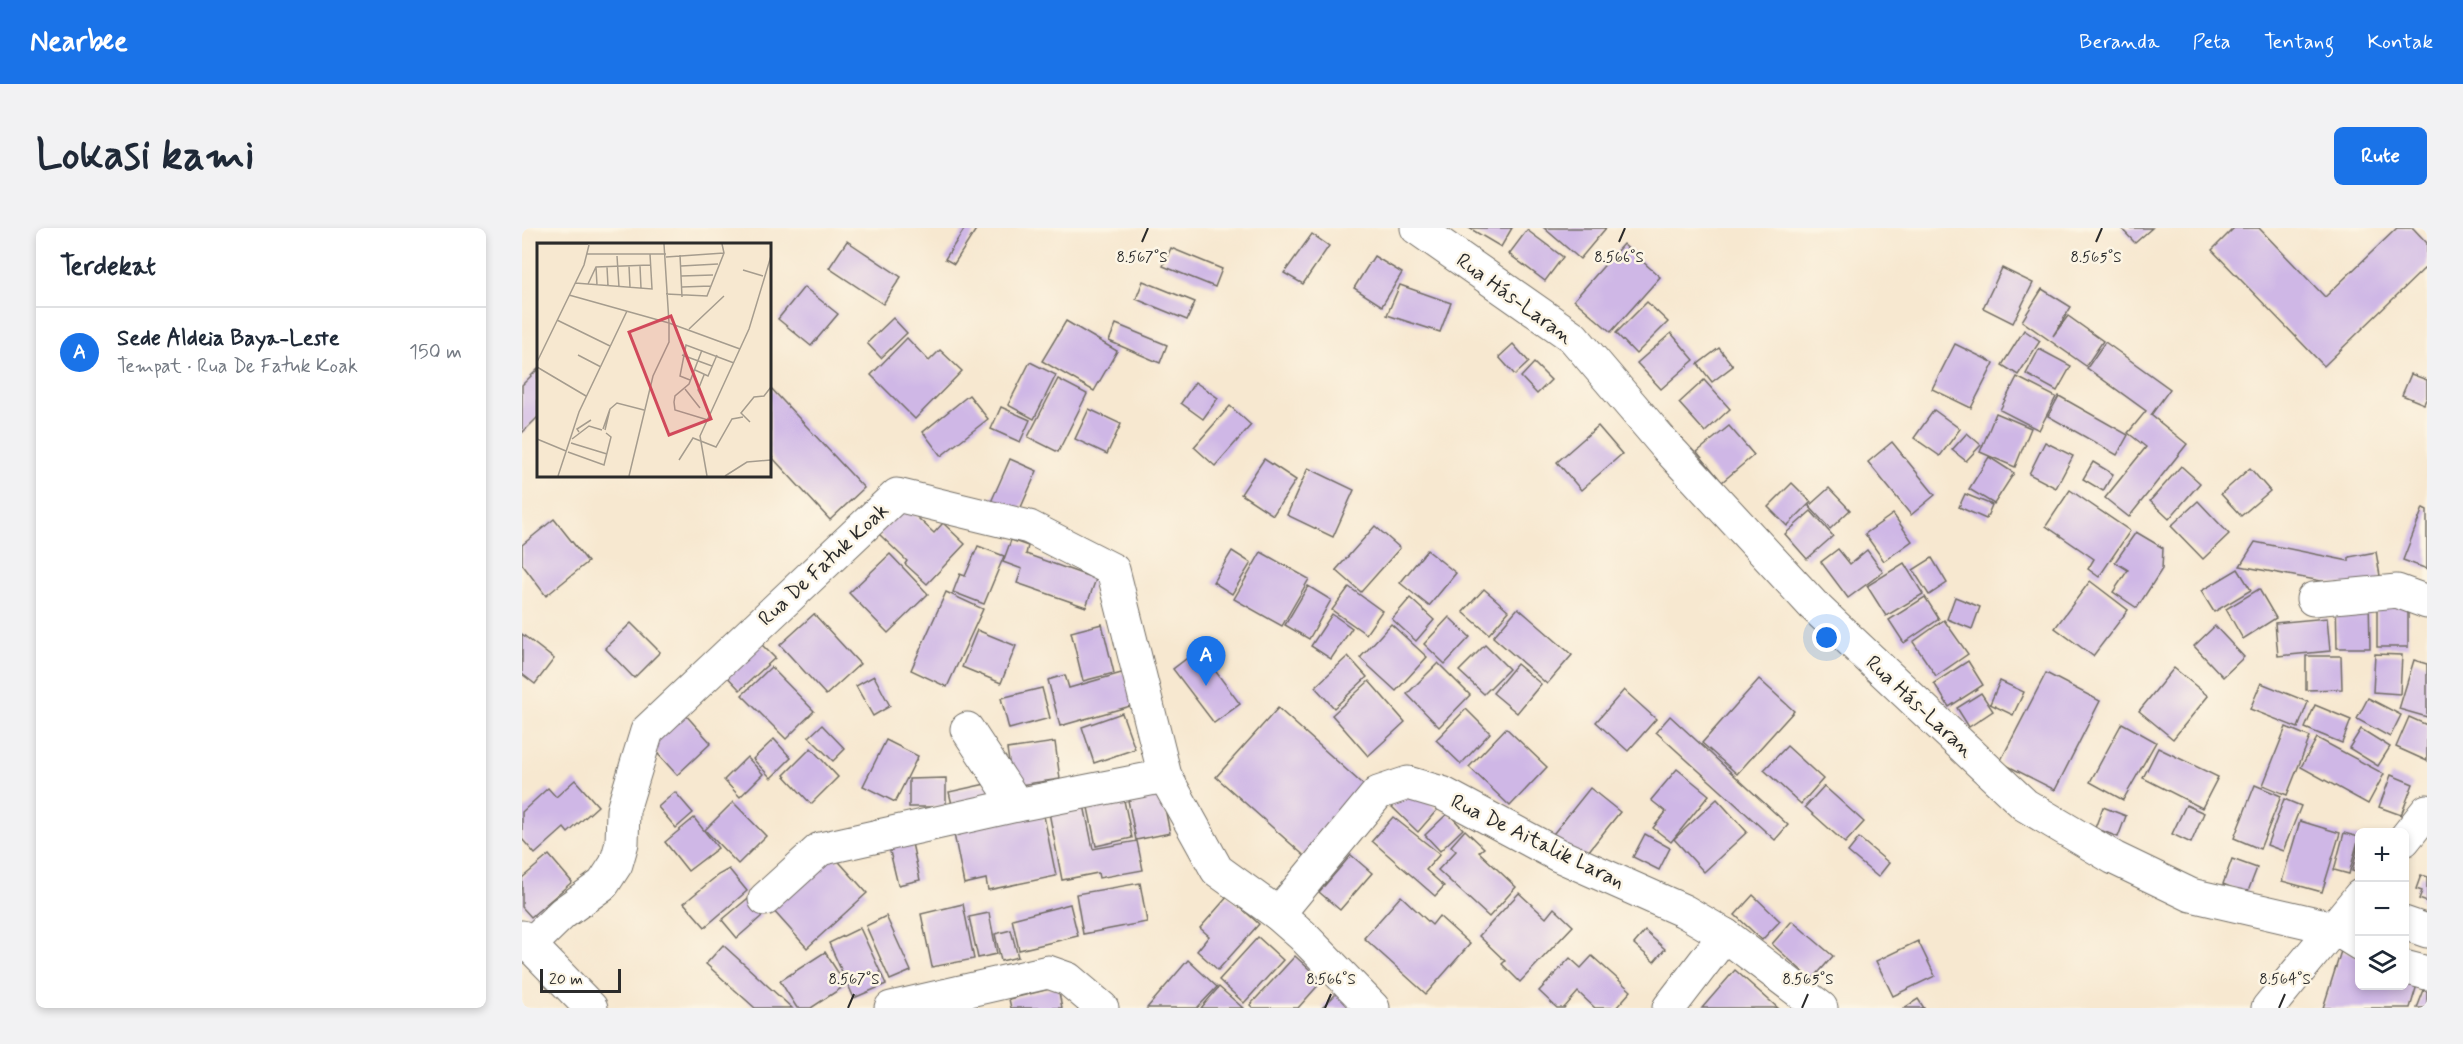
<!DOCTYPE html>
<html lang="id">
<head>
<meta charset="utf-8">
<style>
	:root { --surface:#fff; --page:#f2f2f3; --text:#1f2937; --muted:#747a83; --line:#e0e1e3; --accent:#1a73e8 }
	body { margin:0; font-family:Mynerve,sans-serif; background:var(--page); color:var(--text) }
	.controls { position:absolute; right:18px; bottom:18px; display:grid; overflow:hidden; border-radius:9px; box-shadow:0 3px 9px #0003 }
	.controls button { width:54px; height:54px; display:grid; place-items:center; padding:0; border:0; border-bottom:2px solid var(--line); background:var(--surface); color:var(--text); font:30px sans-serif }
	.scale { position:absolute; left:18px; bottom:15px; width:81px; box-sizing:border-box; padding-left:6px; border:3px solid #2b2b2b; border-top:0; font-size:16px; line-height:21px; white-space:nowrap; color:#2b2b2b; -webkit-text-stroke:4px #fcf5e5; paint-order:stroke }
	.you { position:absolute; left:1305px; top:410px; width:21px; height:21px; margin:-15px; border:4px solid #fff; border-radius:50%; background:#1a73e8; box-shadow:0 0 0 9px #1a73e833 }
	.badge { display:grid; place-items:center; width:39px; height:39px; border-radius:50%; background:var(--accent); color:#fff; font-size:20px; font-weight:700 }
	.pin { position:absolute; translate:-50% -50px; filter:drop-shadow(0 2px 3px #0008) }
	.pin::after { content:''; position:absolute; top:32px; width:21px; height:18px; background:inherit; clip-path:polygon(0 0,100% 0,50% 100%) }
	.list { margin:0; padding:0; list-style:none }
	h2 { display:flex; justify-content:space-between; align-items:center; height:78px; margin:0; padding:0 24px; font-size:26px }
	h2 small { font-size:20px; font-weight:400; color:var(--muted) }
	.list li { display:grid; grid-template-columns:39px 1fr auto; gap:18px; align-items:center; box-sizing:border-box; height:90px; padding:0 24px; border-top:2px solid var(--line) }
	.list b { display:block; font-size:22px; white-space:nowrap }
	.list p { margin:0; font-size:20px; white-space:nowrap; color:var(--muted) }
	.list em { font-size:20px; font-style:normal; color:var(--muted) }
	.icon { flex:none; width:33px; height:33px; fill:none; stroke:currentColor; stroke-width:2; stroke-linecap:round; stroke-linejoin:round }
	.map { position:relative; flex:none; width:1905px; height:780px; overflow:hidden; border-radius:9px }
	header { display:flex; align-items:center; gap:36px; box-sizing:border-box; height:84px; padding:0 30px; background:var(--accent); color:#fff }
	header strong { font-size:28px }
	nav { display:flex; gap:33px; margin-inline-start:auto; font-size:21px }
	.intro { display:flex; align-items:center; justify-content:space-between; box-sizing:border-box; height:144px; padding:0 36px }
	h1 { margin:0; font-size:42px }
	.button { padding:15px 27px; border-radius:9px; background:var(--accent); color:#fff; font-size:21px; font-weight:700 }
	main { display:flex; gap:36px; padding:0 36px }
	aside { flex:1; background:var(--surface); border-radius:9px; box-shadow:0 3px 9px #0003 }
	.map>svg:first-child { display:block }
</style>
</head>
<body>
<header>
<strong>Nearbee</strong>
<nav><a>Beranda</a><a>Peta</a><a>Tentang</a><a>Kontak</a></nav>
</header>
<div class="intro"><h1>Lokasi kami</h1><a class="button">Rute</a></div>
<main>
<aside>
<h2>Terdekat<small></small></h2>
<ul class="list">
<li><span class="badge">A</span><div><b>Sede Aldeia Baya-Leste</b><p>Tempat · Rua De Fatuk Koak</p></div><em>150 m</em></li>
</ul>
</aside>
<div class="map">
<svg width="1905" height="780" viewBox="0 0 1905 780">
	<rect width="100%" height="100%" fill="#fcf5e5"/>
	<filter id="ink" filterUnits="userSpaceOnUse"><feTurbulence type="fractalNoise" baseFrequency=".0167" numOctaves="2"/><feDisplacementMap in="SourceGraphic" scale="12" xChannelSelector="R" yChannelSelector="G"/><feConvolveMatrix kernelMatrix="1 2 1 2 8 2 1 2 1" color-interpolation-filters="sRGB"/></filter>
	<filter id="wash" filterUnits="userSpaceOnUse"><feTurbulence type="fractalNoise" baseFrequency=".008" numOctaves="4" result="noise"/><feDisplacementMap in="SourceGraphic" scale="24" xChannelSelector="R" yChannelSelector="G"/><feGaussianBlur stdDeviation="1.35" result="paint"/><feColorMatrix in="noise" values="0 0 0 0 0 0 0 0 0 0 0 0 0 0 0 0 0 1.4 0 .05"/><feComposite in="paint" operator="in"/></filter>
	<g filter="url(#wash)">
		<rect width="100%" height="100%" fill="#f7e8d0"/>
		<g id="blocks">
			<!-- building -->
			<g fill="#cfb7e6">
				<path d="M443 0H455L432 36 423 31Z"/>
				<path d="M947 0H990L979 19Z"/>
				<path d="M1022 0H1084L1058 31Z"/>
				<path d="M1599 0H1630L1613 15Z"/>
				<path d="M1712 0H1737L1803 69 1875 0H1891L1905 15V38L1802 138 1690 22Z"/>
				<path d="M1005 2 1041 29 1023 53 987 26Z"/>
				<path d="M790 6 807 18 781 56 762 45Z"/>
				<path d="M325 13 379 49 361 76 307 40Z"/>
				<path d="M1101 16 1138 49 1089 104 1052 72Z"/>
				<path d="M649 20 700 41 693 59 641 38Z"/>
				<path d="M852 28 880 45 860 78 832 60Z"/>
				<path d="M1480 40 1511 55 1491 95 1461 80Z"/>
				<path d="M621 53 673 74 665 92 614 71Z"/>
				<path d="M878 57 929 75 918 104 865 87Z"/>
				<path d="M282 59 316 86 289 118 256 91Z"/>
				<path d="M1520 61 1549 79 1531 108 1546 88 1581 113 1564 138 1500 93Z"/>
				<path d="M1125 74 1146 94 1114 126 1094 105Z"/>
				<path d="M371 90 385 105 359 130 345 115Z"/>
				<path d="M544 93 595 123 572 163 520 133Z"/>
				<path d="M594 96 645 117 638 135 587 113Z"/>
				<path d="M1502 102 1518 113 1496 147 1480 137Z"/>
				<path d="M1149 105 1172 132 1139 161 1115 135Z"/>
				<path d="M385 110 407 133 418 122 440 143 393 191 349 147Z"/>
				<path d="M1583 114 1648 161 1629 187 1665 216 1607 289 1583 270 1624 219 1606 205 1624 183 1565 140Z"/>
				<path d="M991 116 1007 134 993 147 977 129Z"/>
				<path d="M1433 116 1472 135 1449 180 1410 161Z"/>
				<path d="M1197 120 1211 138 1190 154 1176 136Z"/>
				<path d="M1517 121 1549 138 1535 163 1504 146Z"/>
				<path d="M508 134 534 147 512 191 486 177Z"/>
				<path d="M1012 135 1029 152 1015 166 999 149Z"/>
				<path d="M16 141V189L0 205V157Z"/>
				<path d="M1889 146 1905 152V169L1902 176 1880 167Z"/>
				<path d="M1495 149 1534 169 1517 202 1478 182Z"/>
				<path d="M536 151 565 166 536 224 506 209Z"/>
				<path d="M1182 152 1208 181 1183 204 1157 175Z"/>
				<path d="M673 154 696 170 681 191 659 175Z"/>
				<path d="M248 159 342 260 308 292 248 227Z"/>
				<path d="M447 167 466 191 419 228 401 204Z"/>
				<path d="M1537 168 1606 207 1595 227 1526 188Z"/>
				<path d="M708 178 729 197 693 238 672 219Z"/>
				<path d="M479 179 508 192 498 214 469 201Z"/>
				<path d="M567 181 599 196 585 226 553 211Z"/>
				<path d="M1412 182 1438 201 1418 228 1392 210Z"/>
				<path d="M1474 185 1509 200 1493 239 1458 224Z"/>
				<path d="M1076 198 1100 226 1059 262 1035 234Z"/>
				<path d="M1207 198 1232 227 1200 254 1175 224Z"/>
				<path d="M1445 205 1459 217 1444 233 1430 222Z"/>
				<path d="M1370 214 1413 267 1389 287 1346 234Z"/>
				<path d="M1523 214 1551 228 1534 260 1507 246Z"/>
				<path d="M1467 229 1492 245 1472 276 1447 261Z"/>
				<path d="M488 231 515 243 496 286 469 274Z"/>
				<path d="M742 231 774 252 751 287 719 266Z"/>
				<path d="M1571 234 1591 246 1581 263 1561 251Z"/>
				<path d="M1659 238 1678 255 1647 291 1628 273Z"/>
				<path d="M786 240 832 262 811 309 765 287Z"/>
				<path d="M1728 240 1748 263 1719 288 1699 266Z"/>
				<path d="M1270 255 1289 274 1265 298 1246 279Z"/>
				<path d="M1307 260 1328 282 1308 301 1287 278Z"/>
				<path d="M1548 262 1608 303 1577 349 1566 341 1572 331 1524 298Z"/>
				<path d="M1443 266 1470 277 1464 291 1437 279Z"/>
				<path d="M1676 273 1707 306 1681 331 1649 298Z"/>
				<path d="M383 278 412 305 421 295 443 316 405 356 383 336 385 333 357 306Z"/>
				<path d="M1901 280 1905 282V341L1881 332Z"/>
				<path d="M1289 283 1311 308 1285 331 1263 306Z"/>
				<path d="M1371 286 1390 313 1362 333 1343 306Z"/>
				<path d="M32 291 66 334 24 368 0 336V317Z"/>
				<path d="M853 298 878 320 839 364 814 342Z"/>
				<path d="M1614 304 1641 320 1640 341 1615 380 1591 364 1606 342 1593 334Z"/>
				<path d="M489 312 506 318 504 326 574 351 564 379 495 355 500 341 481 334Z"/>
				<path d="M1733 314 1827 333V329L1854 324 1859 354 1832 359 1718 338Z"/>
				<path d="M456 318 482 328 462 376 431 364 438 346 443 348Z"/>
				<path d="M1316 321 1328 336 1345 322 1361 344 1326 370 1299 334Z"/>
				<path d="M905 322 934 345 907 378 878 355Z"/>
				<path d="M710 323 729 335 710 366 691 354Z"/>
				<path d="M739 324 787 351 760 398 712 371Z"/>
				<path d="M368 326 406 366 366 405 327 365Z"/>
				<path d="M1410 330 1425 355 1407 367 1391 342Z"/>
				<path d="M1382 335 1401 366 1364 388 1345 358Z"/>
				<path d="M1716 341 1729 362 1692 384 1679 363Z"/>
				<path d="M1568 353 1606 382 1571 428 1533 400Z"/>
				<path d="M786 358 809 372 787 411 763 397Z"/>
				<path d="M827 359 860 383 844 406 810 382Z"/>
				<path d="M962 361 987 383 967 406 941 384Z"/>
				<path d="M1737 361 1754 390 1721 411 1704 381Z"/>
				<path d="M424 364 461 381 425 459 389 442Z"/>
				<path d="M1403 369 1417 391 1382 415 1367 392Z"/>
				<path d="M1433 369 1458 379 1450 401 1425 391Z"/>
				<path d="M1847 369 1848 420H1815L1814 370Z"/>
				<path d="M888 370 912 392 894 413 870 391Z"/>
				<rect x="1855" y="375" width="31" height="44"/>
				<path d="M996 380 1050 427 1025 456 971 409Z"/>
				<path d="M292 386 338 436 304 467 258 417Z"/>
				<path d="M810 386 830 400 809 431 789 418Z"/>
				<path d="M927 389 948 409 923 436 902 416Z"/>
				<path d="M1805 390 1808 423 1756 428 1753 395Z"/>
				<path d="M1422 392 1446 426 1414 448 1391 414Z"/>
				<path d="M109 395 138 424 112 450 83 420Z"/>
				<path d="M580 396 592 445 561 453 549 404Z"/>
				<path d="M869 396 905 429 874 463 838 430Z"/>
				<path d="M1693 398 1722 429 1701 449 1672 418Z"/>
				<path d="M455 402 494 418 479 455 440 439Z"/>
				<path d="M0 406 32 431 13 456 0 446Z"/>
				<path d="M233 410 253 430 218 462 199 442Z"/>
				<path d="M963 417 987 441 962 466 937 443Z"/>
				<path d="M677 421 718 476 692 495 651 441Z"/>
				<path d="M1853 426 1880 427 1878 466 1851 464Z"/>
				<path d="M826 428 845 449 812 480 793 459Z"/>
				<path d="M1784 428H1819L1820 461 1784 462Z"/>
				<path d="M1892 432 1905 436V489L1877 481Z"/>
				<path d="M1446 433 1461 457 1427 479 1412 455Z"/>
				<path d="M916 435 948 467 917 499 885 466Z"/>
				<path d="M995 436 1019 456 995 485 971 465Z"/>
				<path d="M249 439 292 483 264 511 220 467Z"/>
				<path d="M1652 440 1686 468 1651 511 1617 483Z"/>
				<path d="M603 444 612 477 538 498 526 452 543 447 547 460Z"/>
				<path d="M1524 445 1578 473 1533 562 1478 534Z"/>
				<path d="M352 448 368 478 351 488 334 458Z"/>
				<path d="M1237 451 1272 483 1215 546 1180 515Z"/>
				<path d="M847 453 883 494 846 528 810 487Z"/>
				<path d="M1478 453 1502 464 1491 487 1468 476Z"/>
				<path d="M1739 455 1786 474 1776 500 1728 481Z"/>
				<path d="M520 460 528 490 487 501 479 470Z"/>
				<path d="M1102 462 1134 491 1106 523 1074 494Z"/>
				<path d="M1459 465 1471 483 1447 499 1435 480Z"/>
				<path d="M1846 470 1879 487 1868 509 1835 491Z"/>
				<path d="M1793 477 1829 492 1820 515 1783 500Z"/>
				<path d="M756 480 848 563 787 632 694 549Z"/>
				<path d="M944 481 968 505 939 536 914 512Z"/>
				<path d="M161 484 189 515 155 547 127 516Z"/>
				<path d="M600 485 613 521 572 535 560 499Z"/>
				<path d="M1148 488 1266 597 1253 612 1134 504Z"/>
				<path d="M1887 489 1905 497V533L1874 519Z"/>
				<path d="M1600 495 1634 514 1601 572 1568 554Z"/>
				<path d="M300 497 323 521 311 533 287 509Z"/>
				<path d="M1764 499 1788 509 1765 567 1741 557Z"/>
				<path d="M984 500 1025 539 988 578 947 539Z"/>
				<path d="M1839 501 1868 519 1856 538 1827 520Z"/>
				<path d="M1795 510 1862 546 1846 576 1779 539Z"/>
				<path d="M252 511 269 530 249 550 231 531Z"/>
				<path d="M364 512 396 528 373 574 341 558Z"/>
				<path d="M533 514 538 551 491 558 485 521Z"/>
				<path d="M1265 518 1301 551 1279 576 1242 542Z"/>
				<path d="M289 520 316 549 289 576 262 547Z"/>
				<path d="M1636 520 1696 549 1680 580 1621 550Z"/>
				<path d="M225 529 241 546 218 569 202 552Z"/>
				<path d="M1155 541 1187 567 1149 614 1131 600 1144 584 1129 572Z"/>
				<path d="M1869 547 1891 556 1879 587 1857 579Z"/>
				<path d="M424 550V579H387V551Z"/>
				<path d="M53 552 76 578 46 605 42 600 13 626 0 611V584L26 560 34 569Z"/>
				<path d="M473 554 477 575 432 585 427 564Z"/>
				<path d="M638 555 648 605 614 612 604 562Z"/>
				<path d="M1733 557 1759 568 1738 621 1712 610Z"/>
				<path d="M1302 558 1342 594 1323 615 1283 579Z"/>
				<path d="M1068 560 1098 584 1058 634 1028 610Z"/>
				<path d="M600 563 610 610 574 618 564 570Z"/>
				<path d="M153 564 171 585 154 600 136 579Z"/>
				<path d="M897 565 915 582 896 604 868 577Z"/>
				<path d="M560 567 571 621 615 613 621 642 577 650 576 645 540 652 525 574Z"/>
				<path d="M1195 571 1225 604 1182 644 1152 611Z"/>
				<path d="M1762 571 1779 578 1761 623 1745 617Z"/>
				<path d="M211 574 244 608 216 636 183 602Z"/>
				<path d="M1664 577 1682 585 1669 615 1650 606Z"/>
				<path d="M1581 579 1604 588 1596 609 1573 600Z"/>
				<path d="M521 583 534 648 466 662 464 651 442 656 431 601Z"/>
				<path d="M926 585 941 601 918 623 903 607Z"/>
				<path d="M871 589 918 626 904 642 922 658 913 668 850 613Z"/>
				<path d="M172 590 196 620 166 643 143 614Z"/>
				<path d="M1778 593 1818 605 1800 664 1760 653Z"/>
				<path d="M943 602 962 620 957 624 994 659 967 689 916 642 934 623 929 618Z"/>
				<path d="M1822 605 1837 609 1827 646 1812 642Z"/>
				<path d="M388 606 398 652 376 657 365 611Z"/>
				<path d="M1123 606 1148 620 1137 642 1111 629Z"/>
				<path d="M1337 610 1367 635 1356 649 1326 624Z"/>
				<path d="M1837 614H1838V645L1830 643Z"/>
				<path d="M310 626 345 665 285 720 250 681Z"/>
				<path d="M27 627 50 654 9 689 0 679V650Z"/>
				<path d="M829 627 850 645 818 682 797 664Z"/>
				<path d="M1710 631 1735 640 1725 666 1701 656Z"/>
				<path d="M207 641 225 663 183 699 162 675 196 647Z"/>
				<path d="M1899 647 1905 649V674L1897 671 1900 663 1894 661Z"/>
				<path d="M618 655 625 694 561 706 554 666Z"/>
				<path d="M997 665 1024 690 1032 680 1051 698 998 754 980 736 983 733 957 708Z"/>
				<path d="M1231 667 1258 693 1240 712 1213 687Z"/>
				<path d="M706 668 737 696 696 742 675 723 687 708 678 700Z"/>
				<path d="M879 668 910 697 917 688 948 716 904 766 842 710Z"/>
				<path d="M225 671 240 688 215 710 200 692Z"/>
				<path d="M441 676 452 731 410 739 399 686Z"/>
				<path d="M548 676 556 708 497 722 490 691Z"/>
				<path d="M467 685 475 726 456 730 447 689Z"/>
				<path d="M364 688 389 743 368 752 344 698Z"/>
				<path d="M1270 693 1311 728 1290 752 1250 716Z"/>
				<path d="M338 700 364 756 332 770 307 715Z"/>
				<path d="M489 702 496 729 479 733 473 706Z"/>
				<path d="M1123 703 1143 721 1132 734 1112 716Z"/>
				<path d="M736 709 761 732 722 775 697 752Z"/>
				<path d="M1396 713 1413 748 1371 768 1354 733Z"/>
				<path d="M201 717 270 780H233L184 736Z"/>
				<path d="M1819 723 1838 729V758H1882V743L1898 747 1888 780H1801Z"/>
				<path d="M303 724 324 757 289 780H275L258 753Z"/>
				<path d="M773 728 800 753 776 780H731L728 777Z"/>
				<path d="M1070 728 1109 763 1094 780H1073L1056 764 1042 780H1035L1017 763 1048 730 1059 740Z"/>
				<path d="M666 732 695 759 675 780H625Z"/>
				<path d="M1213 742 1256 780H1180Z"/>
				<path d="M536 759 540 780H489L487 771Z"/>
				<path d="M697 759 721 780H679Z"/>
				<path d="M820 760 828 780H800Z"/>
				<path d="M1902 762 1905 764V780H1895Z"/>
				<path d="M1396 771 1402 780H1382Z"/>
			</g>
		</g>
	</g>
	<g filter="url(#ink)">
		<use href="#blocks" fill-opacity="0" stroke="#726d65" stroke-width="1.5"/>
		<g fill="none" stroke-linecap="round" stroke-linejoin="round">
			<defs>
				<g id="minor">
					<path d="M895 0 1051 109 1144 218 1291 377 1503 577 1592 630 1669 667 1812 700"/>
					<path d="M1791 371 1875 363 1905 374"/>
					<path d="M445 501 495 577"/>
					<path d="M1882 612 1905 583"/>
					<path d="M243 671 298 621 495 577 643 548"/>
					<path d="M756 686 856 565 886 555 920 565 1036 627 1162 683 1203 707 1299 780"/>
					<path d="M0 709 69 780"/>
					<path d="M8 717 41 685 81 656 94 636 100 615 101 582 125 503 375 267 507 299 591 342 643 548 695 642 756 686 780 707 851 780"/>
					<path d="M369 780 526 744 546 751 580 780"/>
					<path d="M1147 780 1203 707"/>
					<path d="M1746 780 1838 668"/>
				</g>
				<g id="major">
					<path d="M1882 695 1905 703"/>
					<path d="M1812 700 1838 716"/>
					<path d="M1882 739 1905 745"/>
				</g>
			</defs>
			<!-- minor casing -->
			<use href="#minor" stroke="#726d65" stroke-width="35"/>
			<!-- major casing -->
			<use href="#major" stroke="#726d65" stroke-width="35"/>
			<!-- minor -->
			<use href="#minor" stroke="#fff" stroke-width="33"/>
			<!-- major -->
			<use href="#major" stroke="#fff" stroke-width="33"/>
		</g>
	</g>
	<!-- ticks -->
	<path fill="none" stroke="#2b2b2b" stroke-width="2" d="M620 14 626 0M1097 14 1103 0M1574 14 1580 0M326 780 332 766M803 780 809 766M1280 780 1286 766M1757 780 1763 766"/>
	<g text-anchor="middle" stroke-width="5" stroke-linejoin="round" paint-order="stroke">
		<!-- street labels -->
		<g font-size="21" fill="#2b2b2b" stroke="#fcf5e5">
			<text transform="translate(993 70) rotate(36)" y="7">Rua Hás-Laran</text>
			<text transform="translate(301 336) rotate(-43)" y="7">Rua De Fatuk Koak</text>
			<text transform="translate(1398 478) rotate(43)" y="7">Rua Hás-Laran</text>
			<text transform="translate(1016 613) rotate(26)" y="7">Rua De Aitalik Laran</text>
		</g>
	</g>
	<!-- overview -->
	<g transform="translate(15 15)">
		<rect width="234" height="234" fill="#f7e8d0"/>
		<path fill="none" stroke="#a59c8e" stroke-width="1.5" d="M0 1H51M127 1 132 80M50 11H129M143 12 145 54M80 13 82 44M129 14 187 10M92 23 93 44M103 23 104 45M144 23 181 21M59 24 60 42M70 24 71 43M206 27 226 33M144 33 176 32M38 40 115 46 113 11M51 41 59 24 113 22M145 44 174 43M129 51 170 53 187 10 185 1M32 52 132 80 203 106M20 77 73 103M152 86 187 53M165 107 152 141 138 153 137 159 138 167 171 177M41 112 64 124M145 112 175 123M0 119 47 22 52 2M0 124 49 153M158 127 171 133 180 112M167 132 161 147 167 158M153 137 143 133 149 102 197 120M148 146 163 165M73 166 80 160 107 167M213 179 204 170 217 154 227 153 234 144M66 186 73 166 68 187M42 189 40 186 54 177M0 196 29 208M35 196 52 183 65 187M34 200 70 211M31 209 67 222 74 194 69 190M142 217 156 195 179 204 195 176 206 174M21 233 42 169 90 68M92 233 116 133 132 99V80M170 233 163 193 212 86 234 13M188 233 210 219 234 217"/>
		<path fill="#d1495b" fill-opacity="0.15" stroke="#d1495b" stroke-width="3" d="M134 73 174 176 132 192 92 89Z"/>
		<rect width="234" height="234" fill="none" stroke="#2b2b2b" stroke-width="3"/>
	</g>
	<g font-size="15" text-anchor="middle" fill="#2b2b2b" stroke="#fcf5e5" stroke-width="5" stroke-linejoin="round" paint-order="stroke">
		<text x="620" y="34">8.567°S</text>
		<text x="1097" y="34">8.566°S</text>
		<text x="1574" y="34">8.565°S</text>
		<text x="332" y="756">8.567°S</text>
		<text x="809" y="756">8.566°S</text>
		<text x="1286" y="756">8.565°S</text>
		<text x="1763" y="756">8.564°S</text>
	</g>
</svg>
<div class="controls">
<button>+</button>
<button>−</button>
<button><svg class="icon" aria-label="layers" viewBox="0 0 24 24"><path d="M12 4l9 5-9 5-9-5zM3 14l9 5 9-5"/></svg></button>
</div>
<div class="scale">20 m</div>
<div class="you"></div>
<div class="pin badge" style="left:684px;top:458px">A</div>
</div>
</main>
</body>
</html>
